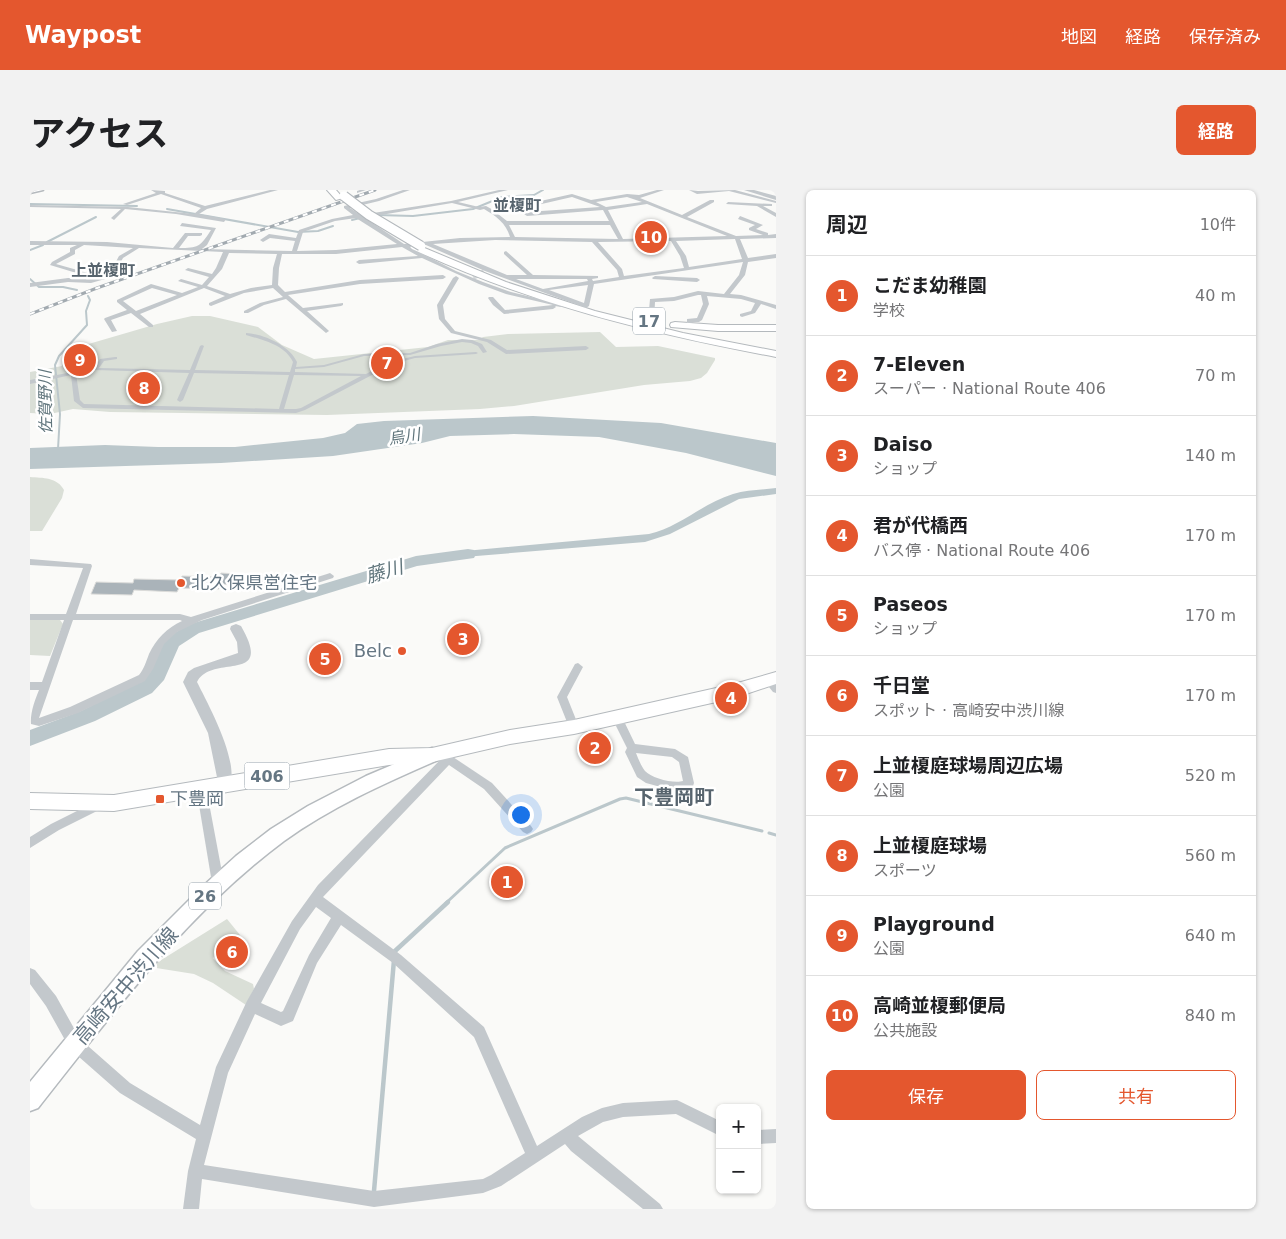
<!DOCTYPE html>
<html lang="ja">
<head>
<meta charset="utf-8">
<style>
	:root { --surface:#fff; --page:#f2f2f2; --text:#202124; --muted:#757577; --line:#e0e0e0; --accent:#e4572e }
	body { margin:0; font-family:"DejaVu Sans","Noto Sans JP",sans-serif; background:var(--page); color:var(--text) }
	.controls { position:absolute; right:15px; bottom:15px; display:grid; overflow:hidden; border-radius:8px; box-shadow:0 1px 4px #0004 }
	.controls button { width:45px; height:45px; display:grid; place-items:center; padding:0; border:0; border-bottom:1px solid var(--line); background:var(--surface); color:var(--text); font:25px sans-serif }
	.you { position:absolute; left:490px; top:624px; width:18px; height:18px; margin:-12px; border:4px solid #fff; border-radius:50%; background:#1a73e8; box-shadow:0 0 0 8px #1a73e833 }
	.badge { display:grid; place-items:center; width:32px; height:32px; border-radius:50%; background:var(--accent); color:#fff; font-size:16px; font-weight:700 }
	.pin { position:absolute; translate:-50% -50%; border:2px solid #fff; box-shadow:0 1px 5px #0006 }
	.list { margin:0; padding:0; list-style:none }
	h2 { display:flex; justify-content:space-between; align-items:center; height:65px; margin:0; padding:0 20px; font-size:21px }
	h2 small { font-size:16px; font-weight:400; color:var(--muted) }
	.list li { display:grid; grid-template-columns:32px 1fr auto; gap:15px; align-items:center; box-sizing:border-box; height:80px; padding:0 20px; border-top:1px solid var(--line) }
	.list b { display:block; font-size:19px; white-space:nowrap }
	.list p { margin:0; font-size:16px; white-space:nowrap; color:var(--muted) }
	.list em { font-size:16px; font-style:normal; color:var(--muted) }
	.actions { display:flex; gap:10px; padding:15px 20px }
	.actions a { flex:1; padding:11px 0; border:1px solid var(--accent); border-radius:8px; text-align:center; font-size:18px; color:var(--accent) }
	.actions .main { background:var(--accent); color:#fff }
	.map { position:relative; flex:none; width:746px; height:1019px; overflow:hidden; border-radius:8px }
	header { display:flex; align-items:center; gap:30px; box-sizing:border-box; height:70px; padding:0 25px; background:var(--accent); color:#fff }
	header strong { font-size:24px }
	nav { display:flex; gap:28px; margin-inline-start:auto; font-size:18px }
	.intro { display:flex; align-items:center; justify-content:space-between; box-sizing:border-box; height:120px; padding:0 30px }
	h1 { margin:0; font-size:35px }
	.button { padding:12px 22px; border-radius:8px; background:var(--accent); color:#fff; font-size:18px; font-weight:700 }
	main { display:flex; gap:30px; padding:0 30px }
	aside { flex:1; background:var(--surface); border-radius:8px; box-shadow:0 1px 4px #0004 }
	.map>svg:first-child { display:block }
</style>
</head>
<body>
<header>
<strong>Waypost</strong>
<nav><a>地図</a><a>経路</a><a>保存済み</a></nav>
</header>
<div class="intro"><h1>アクセス</h1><a class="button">経路</a></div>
<main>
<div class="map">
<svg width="746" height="1019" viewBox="0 0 746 1019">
	<rect width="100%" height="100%" fill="#fafaf8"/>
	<!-- green -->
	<g fill="#dadfd7">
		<path d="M162 126H180L228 137 252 155 284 169 398 157 418 150H449L453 147 478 144 570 142 586 157 628 156 685 168V170L677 183 671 188 660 191 614 195 484 216 450 219 297 225 80 222 43 219 20 224 0 223V182L32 176V170L38 160 127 134Z"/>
		<path d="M0 287C13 288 27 287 34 300L32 308 12 341H0Z"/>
		<path d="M0 430H30L33 434 20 466 0 465Z"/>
		<path d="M197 729 210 745 183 768 195 781 223 794 224 799 216 815 183 793 164 784 120 777Z"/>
	</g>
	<!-- water -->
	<g fill="#bbc7cb">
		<path d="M503 226 631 233 746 253V286L656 263 569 247 484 244 420 246 392 253 303 266 191 273 0 279V258L75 255 128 257H205L293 248 315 243 327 234 354 231Z"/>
		<path d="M746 298V304L709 309 640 344 615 352 422 368 415 366 435 361 619 344C650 337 673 313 703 304 717 300 732 300 746 298Z"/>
	</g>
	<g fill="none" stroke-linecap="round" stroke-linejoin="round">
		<!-- stream-far2 -->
		<g stroke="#bbc7cb" stroke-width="2">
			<path d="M0 14 107 16"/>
			<path d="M137 19 268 42 288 41 303 36"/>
			<path d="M347 25 383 26 443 19 472 7 504 5 513 0"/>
			<path d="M322 30 338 26"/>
			<path d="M17 52 66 27"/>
			<path d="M0 60 13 55"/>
			<path d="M0 89 9 97H33L47 100"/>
			<path d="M28 259 30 224 25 175 29 166 57 135 56 121 60 110 58 106"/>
		</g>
		<!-- stream-far1 -->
		<g stroke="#bbc7cb" stroke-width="3">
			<path d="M739 643 746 645"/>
			<path d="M416 713 475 658 590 609 596 608 732 641"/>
		</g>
		<!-- stream -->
		<g stroke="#bbc7cb" stroke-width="4.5">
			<path d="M365 764V761L418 712"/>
			<path d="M344 1001 364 770"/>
		</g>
		<!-- river -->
		<path fill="#bbc7cb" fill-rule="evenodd" d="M438 359 444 360 446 364 444 368 387 376 169 443 149 456 134 490 122 503 65 531 0 556V540L51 521 108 493 120 482 128 460 137 448 157 435 386 366Z"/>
	</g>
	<!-- building -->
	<g fill="#aab3b9" stroke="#dcdcda">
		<path d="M191 383 238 386 235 397 190 394 189 399 149 398 147 402 104 400 102 405 61 404 66 392 103 393 104 389 151 390 152 386 189 387Z"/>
		<path d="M209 750 217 758 195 779 185 768Z"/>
	</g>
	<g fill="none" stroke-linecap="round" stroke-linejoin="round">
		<!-- minor-tunnel -->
		<path stroke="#d5d9db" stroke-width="5.5" stroke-dasharray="5.5 2.5" stroke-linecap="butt" d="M443 87 454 82"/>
		<defs>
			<g id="primary">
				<path d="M0 0H13L0 3Z"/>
				<path d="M402 558 408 560 411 565 408 570C355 593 301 617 254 651 156 724 83 823 8 918L0 921V892L108 761 173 696 206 666 241 639 278 616 336 586Z"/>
			</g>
			<g id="trunk">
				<path d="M297 0H306L313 8 306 10Z"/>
				<path d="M385 54 476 92 565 121 653 143 746 161V167C618 143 501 114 382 59L380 57Z"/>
				<path d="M645 132 688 135H746V141H688L641 137 640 135 641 133Z"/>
				<path d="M746 482V494L704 508 544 544 480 554 402 572 359 575 84 621 0 619V603L84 605 359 559 402 558 480 540 544 530 704 494Z"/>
			</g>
		</defs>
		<!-- primary casing -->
		<use href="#primary" stroke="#b5babe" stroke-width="3"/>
		<!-- trunk casing -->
		<use href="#trunk" stroke="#b4b9bd" stroke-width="2"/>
		<!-- pedestrian -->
		<path fill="#c3c8cc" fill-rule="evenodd" d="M216 143C234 144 260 156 267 172L266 177 294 175 334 164 380 163 407 154 432 149 442 150 452 154 457 162 453 163 448 156 441 153 432 152 411 156 380 165 334 166 294 177 265 179V182L336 184 359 172 385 166 446 162 448 163 446 164 385 168 363 174 275 220 266 223 53 218 44 211 41 185 0 194V190L64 178 70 169 85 167H87V169L74 171 69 178 160 180 170 156 172 155 174 156 165 180 260 182 263 172C255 155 233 150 216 145ZM66 180 159 183 147 210 150 212 153 210 164 183 259 185 249 219 54 214 50 210 46 184ZM264 185 331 186 271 218 266 219H254Z"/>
		<!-- minor -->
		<g fill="#c3c8cc" fill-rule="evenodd">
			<path d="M121 0 135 1V3L175 16 240 0H248L177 19 169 24 196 29 194 32 146 24 95 19 84 30 81 28 91 19 0 17V15L98 17 164 24 171 18 131 4 97 15 93 14 126 3Z"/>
			<path d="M330 0H336L327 3V1Z"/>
			<path d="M373 0H380L349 11 320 18 374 54 430 48 480 47C476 33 466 26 454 19L450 20 422 13 345 26 343 23 421 11 469 0H478L428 12 449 17 456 16 465 21 542 4 561 10 597 4 609 5 627 0H634L610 8 652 25 680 10H684V12L657 27 706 46 733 45 719 40V38L725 35 708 29 710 26 733 35 726 39 738 43V45L746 44V48L710 49 718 68 746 64V68L718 72 715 85 700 104 711 105 746 115V119L731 114 725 123 712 127 710 126V124L721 121 725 113 711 109 677 106 679 114 672 130 669 132H662L661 137H657V129L667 128 673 114 671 105H668L644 111 625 112 624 131 621 133 618 131 620 109 644 107 668 101 694 104 709 85 713 72 564 94 559 116 556 118 455 81 396 55 379 57 426 81 453 92 481 102 534 115 531 117 525 116 526 117 523 119 474 124 463 115 458 108 459 107H463L475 120 523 115 476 104 449 94 392 68 329 74 326 72 329 70 388 66 372 57 306 64H252L249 78 248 95 255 102 330 90 413 85 416 87 413 89 330 94 258 105 273 118 313 113V115L311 116 277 121 298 140 299 141 296 143 256 109 234 115 218 123H214V121L230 113 253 107 243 98 214 103 181 116 179 115V113L195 106 174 98 110 124 123 135V137H119L101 123 81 130 87 141 82 142 74 129 75 128 97 120 87 112V110L121 94 152 103 168 97 148 91 151 89 172 95 179 87 155 80 158 78 182 84 186 78 193 62 109 58 93 68 86 81 75 89 61 93 38 92 0 97V93L38 88 61 89 71 87 82 79 89 66 103 58 54 55 45 60V64L26 74 65 85V87L63 88 20 75 22 72 40 62V58L47 55H0V51L77 52 143 58 155 43H172V45L170 46H158L149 58C168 58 170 57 181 40L150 36 152 33 186 38 177 55 172 59 262 61 265 51 240 48 233 52 230 50 239 44 266 48 269 40 302 29 323 25 314 18V16L346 9ZM542 7 570 17 497 22 494 24 497 26 573 20 579 31H477L468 24ZM597 7 612 12 576 17 566 12ZM617 14 697 46 593 49 578 20ZM326 28 367 54 306 60 267 61 273 42 305 31ZM479 35H580L588 49 485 47ZM705 49 712 69 659 77 656 66 646 51ZM465 50 562 52 587 80 589 87 563 91 562 89 568 88V86L503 85 476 61 474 62V64L497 85H477L403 54ZM641 51 650 66 654 78 594 86 592 79 568 52ZM199 63 247 64 243 78 242 95 221 98 200 104 177 96 192 79ZM486 89H557L558 91 513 99ZM558 95 554 113 519 100ZM122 98 147 105 106 121 93 111Z"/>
			<path d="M659 0 668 1 705 0 746 11V13L699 1 667 4Z"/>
			<path d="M698 12 742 14V16H733L746 23V27L727 16 696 14Z"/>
			<path d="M426 86 429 88 413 115 415 129 425 141 461 150 477 160 556 156 559 158 556 160 476 164 457 152 421 143 409 129 407 115 423 88Z"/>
			<path d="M625 86 667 88 670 90 667 92 623 89 622 88Z"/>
			<path d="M0 369 61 374 62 376 46 424H150L161 427 297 384 300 383 304 386 303 388 172 430 147 442 134 454 123 479 115 491 48 523 9 536 1 534C0 523 5 510 9 500H0V492H12L34 430H0V424H36L53 378 0 375ZM43 430H150L152 431C137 438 126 449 119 464 116 472 114 479 109 485L40 517 9 528Z"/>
			<path d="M548 473 553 477 537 507 549 537 548 540H540L539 537 527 507 545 474Z"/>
			<path d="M739 487 746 492V503L743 502 734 491Z"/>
			<path d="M587 524 591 525 605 554 645 559 658 567 664 593 663 596 649 602 616 593 607 587 595 562 597 558 582 528 583 525ZM606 563 642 567 649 572 653 591C644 594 621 588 615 581 611 576 608 568 606 563Z"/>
			<path d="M416 557 420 558 423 567 462 593 501 636 503 639 501 642 497 644 493 642 454 599 419 575 293 707 371 765 454 837 507 956 552 927 572 918 593 913 647 910 690 931V946L646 924 593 927 573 932 548 946 630 1014 633 1019H613L541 961 535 954 471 996 453 1003 344 1017 172 989 169 1019H153L158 981 166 949 90 903 40 859 16 816 0 794V778L5 780 26 806 50 849 100 893 170 935 186 877 217 811 262 731 288 695 412 568 411 561 412 558ZM286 717 301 728 279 765 253 821 251 822 231 813 270 739ZM311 735 363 773 444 847 495 963 461 985 453 989 344 1001 174 975 198 883 225 824 251 836 263 831 287 773Z"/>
			<path d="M171 592 175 594 176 597 194 693 192 697 188 698 184 697 182 693 166 597 167 594Z"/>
			<path d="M71 609 75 611 77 614 75 617 29 640 0 658V647L21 634Z"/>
			<path d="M746 939V953L727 954V940Z"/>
		</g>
		<!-- tertiary -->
		<g fill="#c3c8cc" fill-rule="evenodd">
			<path d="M714 0H724L746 6V10Z"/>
			<path d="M206 434 211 436C245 495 182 463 167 492 178 514 211 574 199 597L194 599 189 597 178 543 153 492 158 482 164 478 208 463 207 452 200 439 201 436Z"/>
		</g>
		<!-- primary -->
		<use href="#primary" fill="#fff" fill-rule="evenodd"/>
		<!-- trunk -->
		<use href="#trunk" fill="#fff" fill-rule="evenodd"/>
		<defs>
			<path id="rail" d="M0 124 67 98 345 0"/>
		</defs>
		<!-- rail casing -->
		<use href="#rail" stroke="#a2aab0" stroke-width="3"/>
		<!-- rail -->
		<use href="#rail" stroke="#fff" stroke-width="2" stroke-dasharray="5" stroke-linecap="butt"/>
		<defs>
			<path id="trunk-bridge" d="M314 6 339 25 391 56"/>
		</defs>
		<!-- trunk-bridge casing -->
		<use href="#trunk-bridge" stroke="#b4b9bd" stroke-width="11" stroke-linecap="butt"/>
		<!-- trunk-bridge -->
		<use href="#trunk-bridge" stroke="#fff" stroke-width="9"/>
	</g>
	<!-- markers -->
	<g fill="#e4572e" stroke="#fff" stroke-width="2">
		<circle cx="151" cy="393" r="5"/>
		<circle cx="372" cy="461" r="5"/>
		<rect x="125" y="604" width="10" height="10" rx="2.5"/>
	</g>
	<g text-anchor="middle" stroke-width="5" stroke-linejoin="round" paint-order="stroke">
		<!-- far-neighbourhood labels -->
		<g font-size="16" font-weight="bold" fill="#57646e" stroke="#fff">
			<text x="487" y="21">並榎町</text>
			<text x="73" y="86">上並榎町</text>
		</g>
		<!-- shield labels -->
		<g fill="#fff" stroke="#939fa8" stroke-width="1">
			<rect x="603" y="117.5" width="32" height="27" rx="4"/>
			<rect x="214.5" y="572.5" width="45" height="27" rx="4"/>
			<rect x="159" y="692.5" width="32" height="27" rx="4"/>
		</g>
		<g font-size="16" font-weight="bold" fill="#657683">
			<text x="619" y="137">17</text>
			<text x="237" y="592">406</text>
			<text x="175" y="712">26</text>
		</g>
		<!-- far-water labels -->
		<g font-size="16" font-style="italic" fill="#60757c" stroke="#fff">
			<text transform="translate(15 212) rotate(-91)" y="6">佐賀野川</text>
			<text transform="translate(374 246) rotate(-9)" y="6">烏川</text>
		</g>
		<!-- poi labels -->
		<g font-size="18" fill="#657683" stroke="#fff" text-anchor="start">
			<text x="161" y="399">北久保県営住宅</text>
			<text x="362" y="467" text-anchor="end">Belc</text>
			<text x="140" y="615">下豊岡</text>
		</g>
		<!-- water labels -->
		<g font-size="19" font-style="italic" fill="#60757c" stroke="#fff">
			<text transform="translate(354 381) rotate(-16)" y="7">藤川</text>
		</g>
		<!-- quarter labels -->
		<g font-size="20" font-weight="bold" fill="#57646e" stroke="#fff">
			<text x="644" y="614">下豊岡町</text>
		</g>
		<!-- near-street labels -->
		<g font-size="21" fill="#657683" stroke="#fff">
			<text transform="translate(96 796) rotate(-49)" y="7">高崎安中渋川線</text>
		</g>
	</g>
</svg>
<div class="controls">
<button>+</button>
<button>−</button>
</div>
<div class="you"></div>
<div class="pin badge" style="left:477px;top:692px">1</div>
<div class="pin badge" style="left:565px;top:558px">2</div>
<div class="pin badge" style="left:433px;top:449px">3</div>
<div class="pin badge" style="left:701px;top:508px">4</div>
<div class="pin badge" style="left:295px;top:469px">5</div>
<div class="pin badge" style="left:202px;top:762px">6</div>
<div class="pin badge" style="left:357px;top:173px">7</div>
<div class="pin badge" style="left:114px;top:198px">8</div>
<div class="pin badge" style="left:50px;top:170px">9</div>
<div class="pin badge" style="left:621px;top:47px">10</div>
</div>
<aside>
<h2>周辺<small>10件</small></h2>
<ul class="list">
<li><span class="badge">1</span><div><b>こだま幼稚園</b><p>学校</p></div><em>40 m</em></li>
<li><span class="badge">2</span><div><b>7-Eleven</b><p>スーパー · National Route 406</p></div><em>70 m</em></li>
<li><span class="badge">3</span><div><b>Daiso</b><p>ショップ</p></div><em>140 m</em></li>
<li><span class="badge">4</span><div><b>君が代橋西</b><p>バス停 · National Route 406</p></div><em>170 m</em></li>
<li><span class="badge">5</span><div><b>Paseos</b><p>ショップ</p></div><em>170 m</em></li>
<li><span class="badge">6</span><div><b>千日堂</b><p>スポット · 高崎安中渋川線</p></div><em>170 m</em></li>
<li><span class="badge">7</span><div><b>上並榎庭球場周辺広場</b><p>公園</p></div><em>520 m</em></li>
<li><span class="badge">8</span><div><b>上並榎庭球場</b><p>スポーツ</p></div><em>560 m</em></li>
<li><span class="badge">9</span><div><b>Playground</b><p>公園</p></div><em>640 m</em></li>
<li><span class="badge">10</span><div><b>高崎並榎郵便局</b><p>公共施設</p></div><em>840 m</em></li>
</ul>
<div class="actions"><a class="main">保存</a><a>共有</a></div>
</aside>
</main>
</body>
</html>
